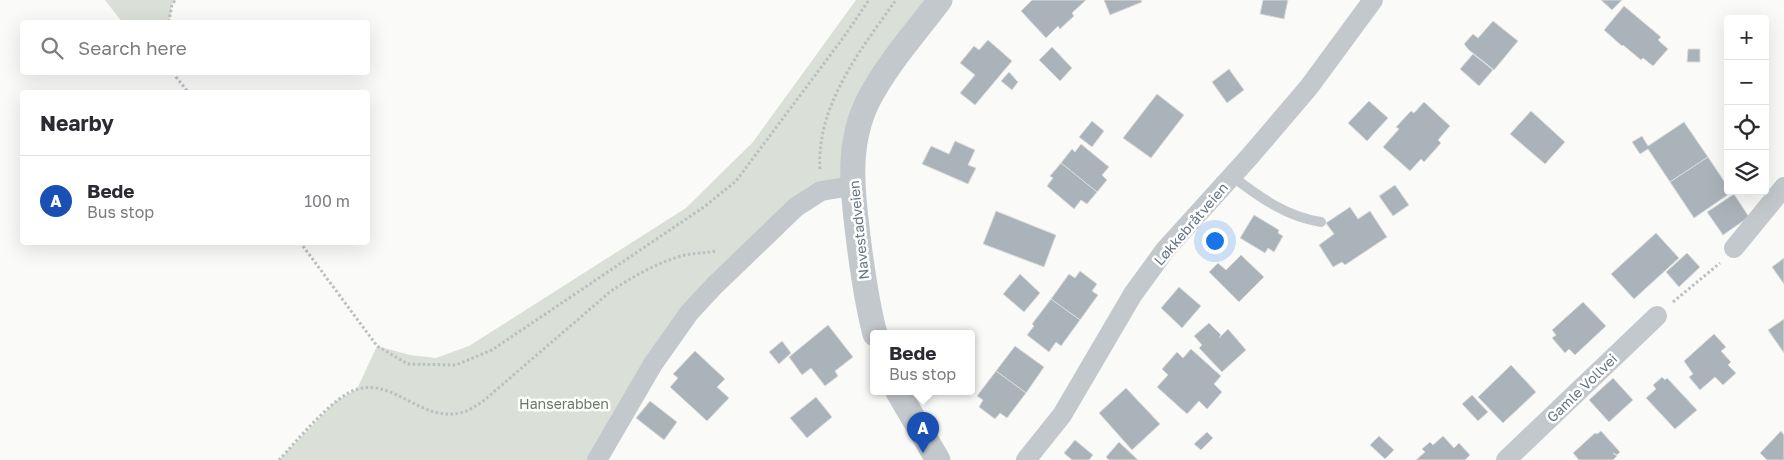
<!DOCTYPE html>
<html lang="en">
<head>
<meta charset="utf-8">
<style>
	:root { --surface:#fff; --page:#f2f2f3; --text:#2b2b33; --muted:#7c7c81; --line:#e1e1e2; --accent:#ea580c }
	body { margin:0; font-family:"Golos Text",sans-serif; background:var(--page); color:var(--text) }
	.controls { position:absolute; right:15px; top:15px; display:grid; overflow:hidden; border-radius:5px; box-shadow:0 5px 20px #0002 }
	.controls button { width:45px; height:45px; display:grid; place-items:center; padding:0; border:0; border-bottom:1px solid var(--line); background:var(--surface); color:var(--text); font:25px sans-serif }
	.you { position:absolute; left:1214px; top:240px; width:18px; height:18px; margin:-12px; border:4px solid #fff; border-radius:50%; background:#1a73e8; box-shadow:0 0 0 8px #1a73e833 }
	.badge { display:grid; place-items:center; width:32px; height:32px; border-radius:50%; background:var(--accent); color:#fff; font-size:16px; font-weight:700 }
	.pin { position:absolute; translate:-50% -41px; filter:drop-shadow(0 1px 2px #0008) }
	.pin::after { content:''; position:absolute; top:26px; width:18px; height:15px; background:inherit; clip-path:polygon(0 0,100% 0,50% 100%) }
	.popup { position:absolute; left:870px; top:330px; width:105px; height:65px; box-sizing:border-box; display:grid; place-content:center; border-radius:5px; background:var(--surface); filter:drop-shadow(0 1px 4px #0005); font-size:16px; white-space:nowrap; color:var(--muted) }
	.popup b { font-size:19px; color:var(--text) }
	.popup::after { content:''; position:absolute; left:50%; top:100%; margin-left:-10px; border:10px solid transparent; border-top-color:var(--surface) }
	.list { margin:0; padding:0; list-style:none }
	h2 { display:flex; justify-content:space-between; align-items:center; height:65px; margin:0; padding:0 20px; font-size:21px }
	h2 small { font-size:16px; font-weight:400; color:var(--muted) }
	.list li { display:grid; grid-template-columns:32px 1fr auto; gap:15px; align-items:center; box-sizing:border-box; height:90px; padding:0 20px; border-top:1px solid var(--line) }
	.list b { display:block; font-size:19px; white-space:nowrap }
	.list p { margin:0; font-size:16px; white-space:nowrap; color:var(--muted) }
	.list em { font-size:16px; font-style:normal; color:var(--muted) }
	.icon { flex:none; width:28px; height:28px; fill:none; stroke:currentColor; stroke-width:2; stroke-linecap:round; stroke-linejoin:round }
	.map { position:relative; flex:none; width:1784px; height:460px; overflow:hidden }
	.search { position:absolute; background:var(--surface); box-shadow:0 5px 20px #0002; left:20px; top:20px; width:350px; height:55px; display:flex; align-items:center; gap:12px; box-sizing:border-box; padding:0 18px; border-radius:5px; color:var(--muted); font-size:19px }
	.panel { position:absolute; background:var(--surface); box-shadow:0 5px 20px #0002; left:20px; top:90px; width:350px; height:155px; border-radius:5px }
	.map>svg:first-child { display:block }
</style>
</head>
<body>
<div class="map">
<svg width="1784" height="460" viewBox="0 0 1784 460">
	<rect width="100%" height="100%" fill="#fafaf8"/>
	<!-- green -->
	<g fill="#dadfd7">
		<path d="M105 0H176L172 4 169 22H122Z"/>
		<path d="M856 0H940L891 63 852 186 821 191 714 286 597 460H279L335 402 357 389 377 346 410 355 436 358 469 346 686 208 753 142Z"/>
	</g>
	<!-- building -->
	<g fill="#aab3b9" stroke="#dcdcda">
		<path d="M1032 0H1086L1072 13 1074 16 1060 29 1058 26 1046 38 1021 11Z"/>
		<path d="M1104 0H1141L1142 2 1110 15Z"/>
		<path d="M1263 0H1288L1284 19 1260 14Z"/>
		<path d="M1601 0H1622L1612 10Z"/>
		<path d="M1624 6 1661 37 1658 40 1668 49 1653 66 1643 58 1641 60 1623 45 1622 46 1604 30Z"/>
		<path d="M1493 21 1518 41 1494 70 1469 50 1464 44 1473 34 1478 38Z"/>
		<path d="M988 40 1012 61 975 105 960 93 975 75 960 63 974 46 979 50Z"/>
		<path d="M1052 47 1072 68 1060 81 1039 60Z"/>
		<path d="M1688 49H1700V62H1687Z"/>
		<path d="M1473 54 1493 70 1479 86 1460 69Z"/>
		<path d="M1229 69 1244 90 1227 103 1212 82Z"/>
		<path d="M1009 72 1018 82 1012 90 1001 81Z"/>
		<path d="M1157 94 1184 115 1151 158 1123 138Z"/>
		<path d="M1369 101 1388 118 1367 141 1348 123Z"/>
		<path d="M1424 102 1450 126 1438 140 1441 143 1424 162 1421 159 1410 171 1383 147 1399 129 1396 127 1411 111 1414 113Z"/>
		<path d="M1531 111 1565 142 1545 164 1510 134Z"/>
		<path d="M1092 121 1104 131 1092 147 1079 137Z"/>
		<path d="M1684 122 1708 157 1670 182 1648 149 1640 154 1632 142 1642 136 1648 146Z"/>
		<path d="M955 141 975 150 968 165 976 168 968 184 922 164 931 146 949 154Z"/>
		<path d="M1081 144 1109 167 1102 175 1107 180 1097 192 1061 163 1072 149 1075 152Z"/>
		<path d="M1708 157 1728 187V191L1732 192 1694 218 1670 182Z"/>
		<path d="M1061 163 1097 192 1087 204 1081 200 1074 209 1047 186 1053 178 1050 176Z"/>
		<path d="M1395 185 1409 205 1393 216 1379 196Z"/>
		<path d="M1734 194 1749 217 1723 235 1707 212Z"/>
		<path d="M1350 207 1358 219 1370 211 1387 237 1345 265 1342 262 1333 267 1319 245 1334 234 1326 223Z"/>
		<path d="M996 211 1056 235 1044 267 983 244Z"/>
		<path d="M1254 215 1279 230 1278 233 1283 236 1274 252 1268 248 1265 253 1240 238Z"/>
		<path d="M1656 233 1679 258 1634 299 1611 274Z"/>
		<path d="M1687 253 1700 267 1679 287 1666 272Z"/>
		<path d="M1241 255 1264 277 1239 302 1209 272 1218 263 1226 270Z"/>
		<path d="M1784 258V284L1772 267Z"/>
		<path d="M1080 271 1097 284 1092 291 1098 295 1080 320 1051 299 1069 274 1075 278Z"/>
		<path d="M1020 274 1040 293 1024 312 1003 294Z"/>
		<path d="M1179 287 1201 306 1182 328 1161 308Z"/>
		<path d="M1051 299 1080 320 1061 346 1056 342 1049 352 1027 335 1034 326 1032 324Z"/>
		<path d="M1583 302 1606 326 1575 355 1569 349 1565 353 1552 338 1556 335 1552 330Z"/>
		<path d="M1784 319V353L1768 330Z"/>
		<path d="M1209 323 1221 335 1219 338 1228 329 1246 350 1222 372 1199 348 1202 345 1194 336Z"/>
		<path d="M828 325 853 357 835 371 838 376 825 386 811 368 802 375 789 357Z"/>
		<path d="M1714 334 1726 347 1721 351 1731 362 1728 365 1736 373 1723 385 1715 377 1700 390 1689 377 1693 374 1684 361Z"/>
		<path d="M782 341 791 353 779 364 769 352Z"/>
		<path d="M1015 346 1044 367 1026 393 996 371Z"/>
		<path d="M1191 349 1221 376 1214 384 1222 392 1207 409 1199 401 1187 414 1157 387 1168 375 1162 369 1177 352 1183 358Z"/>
		<path d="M695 351 725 379 717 387 729 398 707 421 670 387 678 378 673 374Z"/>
		<path d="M1511 365 1536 392 1503 423 1478 397Z"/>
		<path d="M996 371 1026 393 1007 418 1000 413 995 419 979 407 983 400 977 396Z"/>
		<path d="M1662 377 1665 380 1667 378 1697 410 1675 429 1646 398 1656 389 1653 385Z"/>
		<path d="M1613 378 1633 400 1609 422 1589 400Z"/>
		<path d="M1126 388 1160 424 1132 450 1099 413Z"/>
		<path d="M1472 395 1488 412 1478 421 1462 404Z"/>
		<path d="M816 397 832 417 807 438 790 418Z"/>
		<path d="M650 401 677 422 664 440 636 418Z"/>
		<path d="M1601 431 1620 452 1617 455 1613 453 1617 456 1613 460H1579L1573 453 1595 433 1597 434Z"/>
		<path d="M1781 431 1784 435V460H1767L1760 453Z"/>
		<path d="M1207 432 1213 438 1201 450 1194 444Z"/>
		<path d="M1379 436 1394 450 1385 459 1370 445Z"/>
		<path d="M1443 436 1454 448 1459 443 1470 455 1465 460H1416L1425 452 1422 449 1430 442 1433 445Z"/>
		<path d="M1075 440 1093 455 1089 460H1072L1064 453Z"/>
		<path d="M1119 442 1138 460H1109L1106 457Z"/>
	</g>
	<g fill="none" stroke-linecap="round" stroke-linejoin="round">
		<!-- path -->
		<g stroke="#bbbfc2" stroke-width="3" stroke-dasharray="2.5 2.5" stroke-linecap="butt">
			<path d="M169 22 172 4 176 0"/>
			<path d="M175 72 176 77 188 92"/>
			<path d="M820 169C816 106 861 49 896 0"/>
			<path d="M300 242 377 346 408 364 456 365 492 350 704 207 736 181 843 38 869 0"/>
			<path d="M1673 302 1720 263"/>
			<path d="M279 460C296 442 335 394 358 389 396 379 422 424 464 412 470 410 475 406 481 403L611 291C634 276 658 262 685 255 695 253 705 253 716 251"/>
		</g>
		<!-- service -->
		<path stroke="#c3c8cc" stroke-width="10" d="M1232 176C1259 197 1287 217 1321 222"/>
		<!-- minor -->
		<g stroke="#c3c8cc" stroke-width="20">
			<path d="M1734 248 1784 187"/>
			<path d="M597 460 653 364 689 313 714 286 796 207 821 191 852 186"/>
			<path d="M1026 460 1062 415 1133 294 1165 250 1251 155 1309 87 1373 0"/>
			<path d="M1506 460 1657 316"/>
		</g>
		<!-- tertiary -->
		<g stroke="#c3c8cc" stroke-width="25">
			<path d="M875 334C867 304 863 275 859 244 853 195 845 145 869 99 888 63 916 32 940 0"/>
			<path d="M898 392 938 460"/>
		</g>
	</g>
	<g text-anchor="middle" stroke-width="5" stroke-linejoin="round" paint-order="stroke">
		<!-- street labels -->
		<g font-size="14" fill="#657683" stroke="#fff">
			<text transform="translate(1191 224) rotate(-49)" y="5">Løkkebråtveien</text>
			<text transform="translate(859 230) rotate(-96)" y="5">Navestadveien</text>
			<text transform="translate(1582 388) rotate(-44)" y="5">Gamle Vollvei</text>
		</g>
		<!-- park labels -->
		<g font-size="14" fill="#687a64" stroke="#fff">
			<text x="564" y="409">Hanserabben</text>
		</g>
	</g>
</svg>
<div class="controls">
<button>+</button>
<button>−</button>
<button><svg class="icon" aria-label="locate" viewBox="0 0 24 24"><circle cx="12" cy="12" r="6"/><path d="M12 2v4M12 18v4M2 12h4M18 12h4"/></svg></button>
<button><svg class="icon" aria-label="layers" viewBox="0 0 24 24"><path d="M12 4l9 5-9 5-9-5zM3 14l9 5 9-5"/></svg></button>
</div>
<div class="you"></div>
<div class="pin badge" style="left:923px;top:453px;background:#1a4fb4">A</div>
<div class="popup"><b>Bede</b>Bus stop</div>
<div class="search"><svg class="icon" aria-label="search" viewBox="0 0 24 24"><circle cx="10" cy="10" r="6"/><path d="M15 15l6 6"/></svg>Search here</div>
<section class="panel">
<h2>Nearby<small></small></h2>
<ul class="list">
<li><span class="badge" style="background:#1a4fb4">A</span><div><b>Bede</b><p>Bus stop</p></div><em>100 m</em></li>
</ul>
</section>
</div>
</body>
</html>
